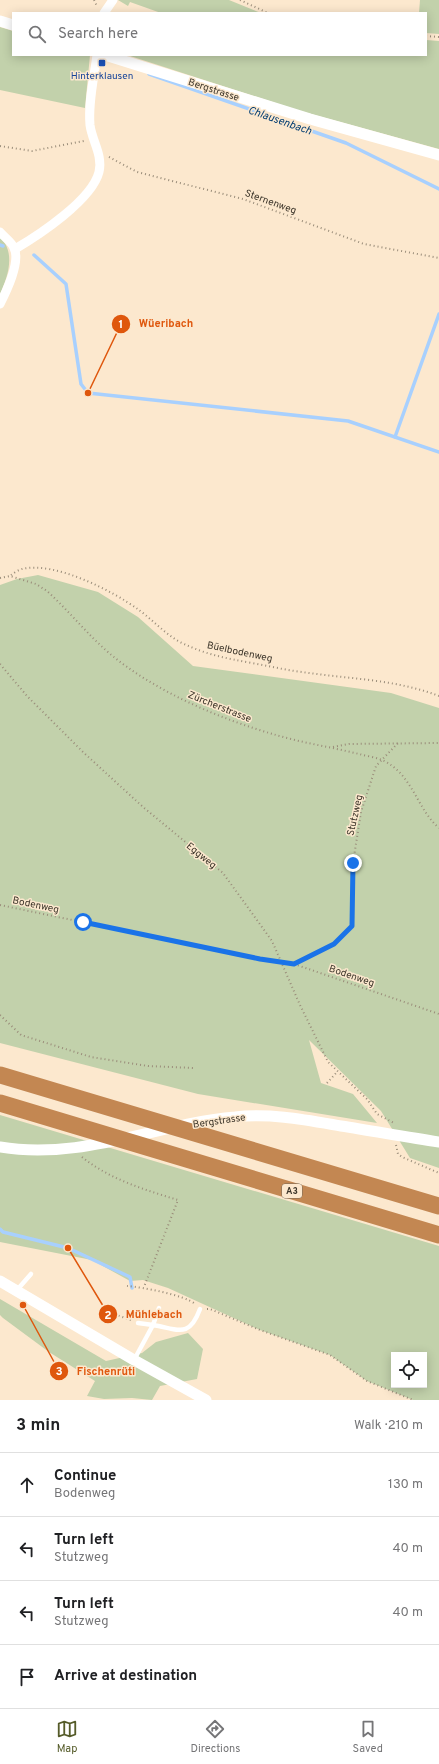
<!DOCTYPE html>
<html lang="en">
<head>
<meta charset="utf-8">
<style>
	:root { --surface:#fff; --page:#f2f2f2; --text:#202124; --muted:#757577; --line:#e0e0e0; --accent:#555b29 }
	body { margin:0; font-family:Overpass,sans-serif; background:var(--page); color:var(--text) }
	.controls { position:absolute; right:12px; bottom:12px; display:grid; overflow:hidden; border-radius:0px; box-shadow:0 2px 10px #0003 }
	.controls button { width:36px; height:36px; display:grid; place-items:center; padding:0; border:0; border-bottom:1px solid var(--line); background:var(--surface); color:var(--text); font:20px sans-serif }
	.stop { position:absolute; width:12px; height:12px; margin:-9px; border:3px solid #1a73e8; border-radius:50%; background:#fff }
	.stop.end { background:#1a73e8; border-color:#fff; box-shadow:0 1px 4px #0008 }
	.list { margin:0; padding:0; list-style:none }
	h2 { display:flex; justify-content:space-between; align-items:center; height:52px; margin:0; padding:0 16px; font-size:17px }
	h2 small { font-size:13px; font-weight:400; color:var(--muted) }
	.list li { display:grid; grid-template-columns:26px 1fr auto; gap:12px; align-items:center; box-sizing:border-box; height:64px; padding:0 16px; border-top:1px solid var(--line) }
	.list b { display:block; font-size:15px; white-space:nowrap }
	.list p { margin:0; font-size:13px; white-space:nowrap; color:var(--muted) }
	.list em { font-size:13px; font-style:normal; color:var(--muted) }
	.icon { flex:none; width:22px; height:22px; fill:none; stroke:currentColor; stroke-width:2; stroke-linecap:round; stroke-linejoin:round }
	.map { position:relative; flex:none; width:439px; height:1400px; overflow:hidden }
	.search { position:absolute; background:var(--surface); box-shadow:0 2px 10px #0003; left:12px; right:12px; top:12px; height:44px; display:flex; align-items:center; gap:10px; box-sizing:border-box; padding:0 14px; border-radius:0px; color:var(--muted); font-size:15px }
	.sheet { height:308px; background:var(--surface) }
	nav { display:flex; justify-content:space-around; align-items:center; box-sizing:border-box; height:56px; border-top:1px solid var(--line); background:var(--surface); font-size:11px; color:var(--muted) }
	nav a { display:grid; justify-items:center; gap:2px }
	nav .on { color:var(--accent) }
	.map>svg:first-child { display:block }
</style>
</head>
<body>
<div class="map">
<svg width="439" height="1400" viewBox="0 0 439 1400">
	<rect width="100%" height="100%" fill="#fce8ce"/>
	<!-- green -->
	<g fill="#c2d1ab" fill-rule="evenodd">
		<path d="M118 0H229L261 13H161L130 2 128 6Z"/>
		<path d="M420 0H439V34L426 33V13H419Z"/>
		<path d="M0 27 13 31V55H90L85 108 0 90Z"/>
		<path d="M426 40 439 41V149L300 111 127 55H426Z"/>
		<path d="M0 237C16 253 8 276 0 294Z"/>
		<path d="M38 575 98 592 138 617 193 666 391 693 439 708V1168L410 1158 381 1111 309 1040 321 1083 353 1094 377 1123 198 1094 0 1043V585L17 579Z"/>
		<path d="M0 1115 439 1246V1400H413L367 1381 330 1355 260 1330 168 1288 143 1280 130 1281 92 1260 0 1242ZM394 1355H424V1385H394Z"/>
		<path d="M0 1299 106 1361 142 1353 156 1342 188 1333 203 1349 197 1379 160 1386 152 1400 132 1398 104 1399 87 1396 95 1381 49 1352 3 1318 0 1315Z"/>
	</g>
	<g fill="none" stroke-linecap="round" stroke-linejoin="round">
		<!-- stream -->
		<g stroke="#a8d0fe" stroke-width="3.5">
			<path d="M149 74 346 143 439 189"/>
			<path d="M0 245 3 246"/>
			<path d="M34 255 66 284 81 384 88 393 348 421 439 452"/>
			<path d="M395 437 439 314"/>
			<path d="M0 1229 3 1232 68 1248 130 1277 132 1288"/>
		</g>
		<!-- path -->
		<g stroke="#9a8d7a" stroke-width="2" stroke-dasharray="1 3" stroke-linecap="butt">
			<path d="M94 0 97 6"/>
			<path d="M240 0 268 13"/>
			<path d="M426 36 439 37"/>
			<path d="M0 146 32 151 84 141"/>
			<path d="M109 157 137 172 243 199 364 244 439 258"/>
			<path d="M11 575C14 573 18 570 22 569 55 561 113 591 139 610 154 621 166 635 182 643 207 655 225 658 252 663 269 666 285 670 302 672 348 679 395 679 439 696"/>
			<path d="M0 578 10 576 36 584 47 591C69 611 87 634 109 653 154 691 220 719 276 735 303 743 331 747 359 754 366 756 375 757 382 760 413 774 416 808 439 828"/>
			<path d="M0 664 27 696 83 752 143 807 223 873 272 941 300 1005 328 1062 367 1099 377 1114 394 1123"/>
			<path d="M333 747 349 744 439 743"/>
			<path d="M0 905 260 959 294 964 439 1014"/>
			<path d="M294 964 334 944 352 927 353 863 361 812 376 766 398 743"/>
			<path d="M0 1015 21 1035 91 1057 148 1066 194 1068"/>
			<path d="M327 1083 337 1072"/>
			<path d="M396 1145 398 1154 402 1157 439 1173"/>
			<path d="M82 1157C109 1179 145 1190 178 1200L144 1287"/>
			<path d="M127 1286C141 1287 185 1295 195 1304"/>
			<path d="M207 1309H210L260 1330 330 1355 367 1381 413 1400"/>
			<path d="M111 1313 131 1320"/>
		</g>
		<!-- service -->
		<g stroke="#fff" stroke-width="4.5">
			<path d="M17 1290 31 1274"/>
			<path d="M138 1323 153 1325 159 1308"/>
			<path d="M134 1360 153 1325C178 1329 189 1339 200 1309"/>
		</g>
		<!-- minor -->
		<g stroke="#fff" stroke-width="9">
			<path d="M104 13 113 0"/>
			<path d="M0 232C4 237 12 242 14 248 21 262 6 292 0 304"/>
			<path d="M15 249C39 235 92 200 99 172 103 155 92 141 90 125 88 102 94 78 97 55"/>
		</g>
		<!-- tertiary -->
		<g stroke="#fff" stroke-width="11">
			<path d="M0 21 13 25"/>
			<path d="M105 55 310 119 439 155"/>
			<path d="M0 1147C81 1161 156 1124 235 1117 271 1113 306 1120 341 1126 373 1131 406 1137 439 1142"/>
			<path d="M0 1281 134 1360 206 1400"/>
		</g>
		<!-- motorway -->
		<g stroke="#c38752" stroke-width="17">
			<path d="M0 1075 439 1206"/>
			<path d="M0 1103 439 1235"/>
		</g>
	</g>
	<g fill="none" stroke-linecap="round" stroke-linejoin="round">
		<!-- route -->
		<path stroke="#1a73e8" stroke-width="5" d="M83 922 260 959 294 964 334 944 352 926 353 863"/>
	</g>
	<!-- markers -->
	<rect fill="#1a4fb4" stroke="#fce8ce" stroke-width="1.5" x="98" y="59" width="8" height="8" rx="2"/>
	<g text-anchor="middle" stroke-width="3" stroke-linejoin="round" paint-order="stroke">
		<!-- shield labels -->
		<rect fill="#fce8ce" stroke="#756a5a" stroke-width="1" x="282" y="1184" width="20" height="14" rx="3"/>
		<g font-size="9" font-weight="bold" fill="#3b3429">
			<text x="292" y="1194">A3</text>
		</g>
		<!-- transit labels -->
		<g font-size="10" fill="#164399" stroke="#fce8ce">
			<text x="102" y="79">Hinterklausen</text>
		</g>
		<!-- street labels -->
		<g font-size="10" fill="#3b3429" stroke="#fce8ce">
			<text transform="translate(214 89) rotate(18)" y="4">Bergstrasse</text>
			<text transform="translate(271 201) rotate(20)" y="4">Sternenweg</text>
			<text transform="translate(240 651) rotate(12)" y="4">Büelbodenweg</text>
			<text transform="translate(220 706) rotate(22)" y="4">Zürcherstrasse</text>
			<text transform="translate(354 815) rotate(-77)" y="4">Stutzweg</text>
			<text transform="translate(202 855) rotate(39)" y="4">Eggweg</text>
			<text transform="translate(36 904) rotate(12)" y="4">Bodenweg</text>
			<text transform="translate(352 975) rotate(19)" y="4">Bodenweg</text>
			<text transform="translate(219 1120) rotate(-8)" y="4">Bergstrasse</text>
		</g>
		<!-- water labels -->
		<g font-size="11" font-style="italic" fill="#003c71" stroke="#fce8ce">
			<text transform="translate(280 120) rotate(19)" y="4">Chlausenbach</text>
		</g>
	</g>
	<!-- callouts -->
	<path fill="none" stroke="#df570d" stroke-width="1.5" d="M88 393L121 324M68 1248L108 1314M23 1305L59 1371"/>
	<g fill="#df570d" stroke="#fce8ce" stroke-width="1.5">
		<circle cx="88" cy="393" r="4"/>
		<circle cx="68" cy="1248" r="4"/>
		<circle cx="23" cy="1305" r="4"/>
		<circle cx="121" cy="324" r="10"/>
		<circle cx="108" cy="1314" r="10"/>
		<circle cx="59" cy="1371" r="10"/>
	</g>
	<g font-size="12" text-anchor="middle" font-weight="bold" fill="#fff">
		<text x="121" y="328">1</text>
		<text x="108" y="1319">2</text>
		<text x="59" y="1375">3</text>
	</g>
	<g font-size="11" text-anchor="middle" font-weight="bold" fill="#df570d" stroke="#fce8ce" stroke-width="3" stroke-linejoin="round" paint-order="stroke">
		<text x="166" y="327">Wüeribach</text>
		<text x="154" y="1318">Mühlebach</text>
		<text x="106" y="1375">Fischenrüti</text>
	</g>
</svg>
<div class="controls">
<button><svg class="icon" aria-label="locate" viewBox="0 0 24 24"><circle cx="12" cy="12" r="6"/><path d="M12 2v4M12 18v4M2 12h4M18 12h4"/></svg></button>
</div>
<div class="stop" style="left:83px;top:922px"></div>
<div class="stop end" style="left:353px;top:863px"></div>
<div class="search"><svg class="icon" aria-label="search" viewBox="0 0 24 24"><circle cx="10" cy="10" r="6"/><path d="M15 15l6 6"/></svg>Search here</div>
</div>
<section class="sheet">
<h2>3 min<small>Walk · 210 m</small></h2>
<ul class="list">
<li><svg class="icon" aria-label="ahead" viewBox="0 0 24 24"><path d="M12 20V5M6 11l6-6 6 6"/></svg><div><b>Continue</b><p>Bodenweg</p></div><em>130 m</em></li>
<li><svg class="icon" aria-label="left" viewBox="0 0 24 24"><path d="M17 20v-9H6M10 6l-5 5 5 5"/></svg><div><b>Turn left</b><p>Stutzweg</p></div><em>40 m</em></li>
<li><svg class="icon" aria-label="left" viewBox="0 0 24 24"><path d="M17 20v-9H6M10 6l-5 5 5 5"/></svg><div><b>Turn left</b><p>Stutzweg</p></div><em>40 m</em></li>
<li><svg class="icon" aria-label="arrive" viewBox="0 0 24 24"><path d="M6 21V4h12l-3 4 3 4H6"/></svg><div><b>Arrive at destination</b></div></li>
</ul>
</section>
<nav>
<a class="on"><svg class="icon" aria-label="map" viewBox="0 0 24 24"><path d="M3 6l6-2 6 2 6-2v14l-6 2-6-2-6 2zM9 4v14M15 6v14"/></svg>Map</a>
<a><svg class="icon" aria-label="directions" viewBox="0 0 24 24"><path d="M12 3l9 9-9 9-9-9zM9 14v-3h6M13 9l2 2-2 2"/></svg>Directions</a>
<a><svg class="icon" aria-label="saved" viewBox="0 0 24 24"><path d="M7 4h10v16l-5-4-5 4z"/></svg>Saved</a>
</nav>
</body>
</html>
